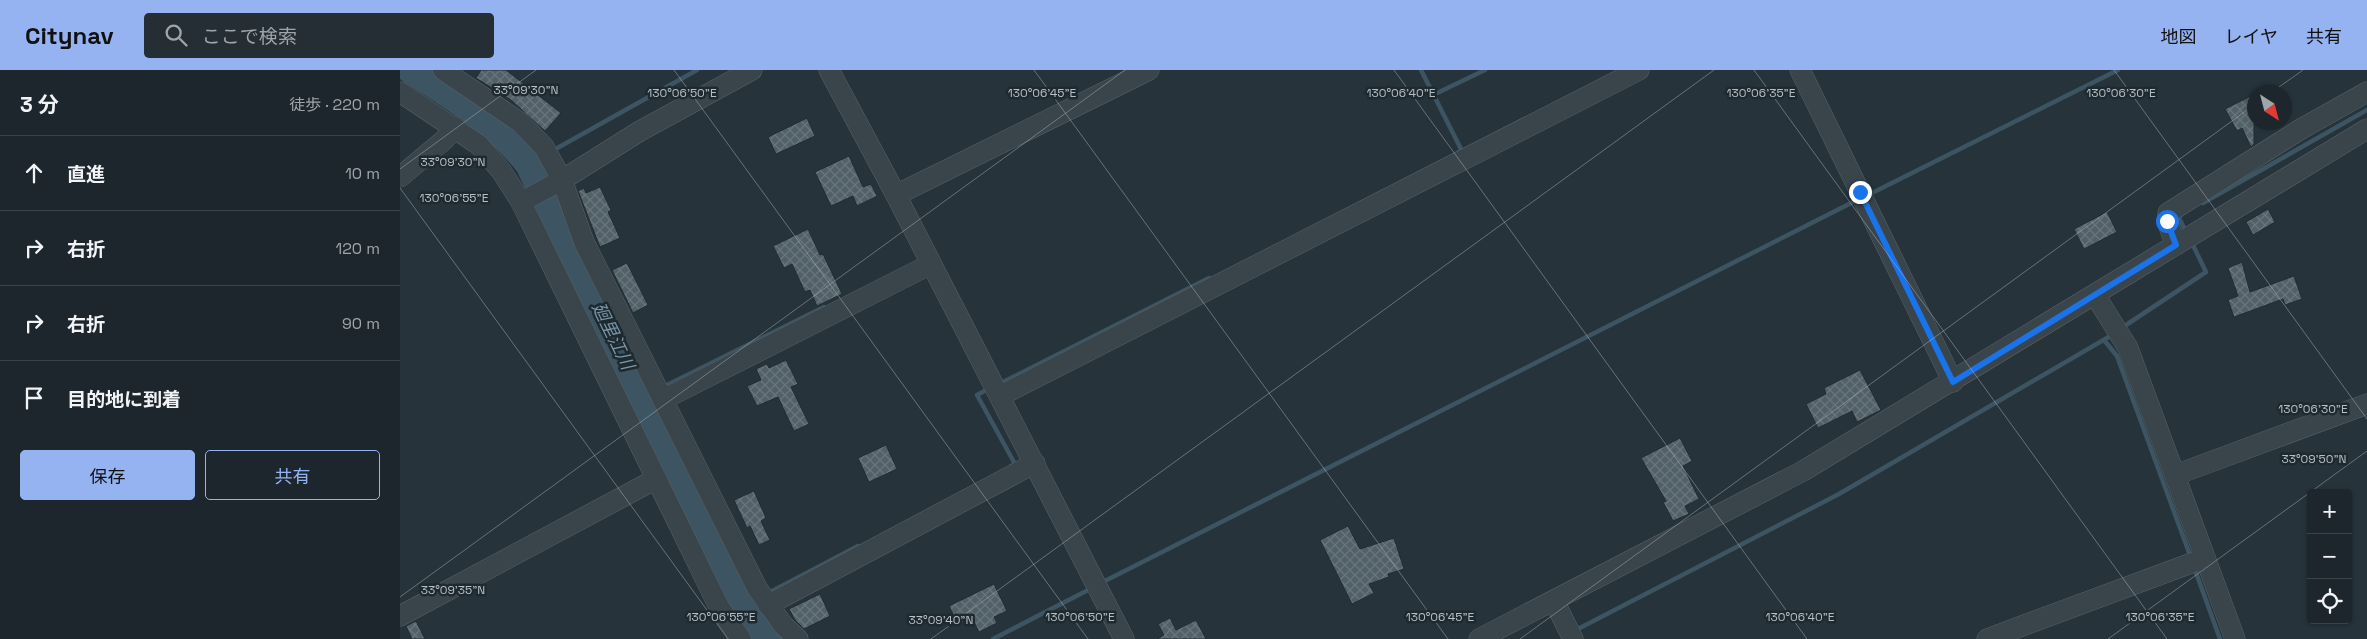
<!DOCTYPE html>
<html lang="ja">
<head>
<meta charset="utf-8">
<style>
	:root { --surface:#1c262c; --page:#252e34; --text:#f1f3f6; --muted:#a0a5a9; --line:#3a4348; --accent:#95b2f1 }
	body { margin:0; font-family:"Space Grotesk","Noto Sans JP",sans-serif; background:var(--page); color:var(--text) }
	.controls { position:absolute; right:15px; bottom:15px; display:grid; overflow:hidden; border-radius:5px; box-shadow:0 1px 4px #0004 }
	.controls button { width:45px; height:45px; display:grid; place-items:center; padding:0; border:0; border-bottom:1px solid var(--line); background:var(--surface); color:var(--text); font:25px sans-serif }
	.compass { position:absolute; left:1847px; top:15px; width:45px; height:45px; border-radius:50%; background:var(--surface); box-shadow:0 1px 4px #0004; rotate:144deg }
	.stop { position:absolute; width:15px; height:15px; margin:-11px; border:4px solid #1a73e8; border-radius:50%; background:#fff }
	.stop.end { background:#1a73e8; border-color:#fff; box-shadow:0 1px 5px #0008 }
	.list { margin:0; padding:0; list-style:none }
	h2 { display:flex; justify-content:space-between; align-items:center; height:65px; margin:0; padding:0 20px; font-size:21px }
	h2 small { font-size:16px; font-weight:400; color:var(--muted) }
	.list li { display:grid; grid-template-columns:32px 1fr auto; gap:15px; align-items:center; box-sizing:border-box; height:75px; padding:0 20px; border-top:1px solid var(--line) }
	.list b { display:block; font-size:19px; white-space:nowrap }
	.list em { font-size:16px; font-style:normal; color:var(--muted) }
	.actions { display:flex; gap:10px; padding:15px 20px }
	.actions a { flex:1; padding:11px 0; border:1px solid var(--accent); border-radius:5px; text-align:center; font-size:18px; color:var(--accent) }
	.actions .main { background:var(--accent); color:#111 }
	.icon { flex:none; width:28px; height:28px; fill:none; stroke:currentColor; stroke-width:2; stroke-linecap:round; stroke-linejoin:round }
	.map { position:relative; flex:none; width:1967px; height:569px; overflow:hidden }
	header { display:flex; align-items:center; gap:30px; box-sizing:border-box; height:70px; padding:0 25px; background:var(--accent); color:#111 }
	header strong { font-size:24px }
	nav { display:flex; gap:28px; margin-inline-start:auto; font-size:18px }
	.search { width:350px; height:45px; background:var(--page); display:flex; align-items:center; gap:12px; box-sizing:border-box; padding:0 18px; border-radius:5px; color:var(--muted); font-size:19px }
	main { display:flex }
	aside { flex:1; background:var(--surface) }
	.map>svg:first-child { display:block }
</style>
</head>
<body>
<header>
<strong>Citynav</strong>
<div class="search"><svg class="icon" aria-label="search" viewBox="0 0 24 24"><circle cx="10" cy="10" r="6"/><path d="M15 15l6 6"/></svg>ここで検索</div>
<nav><a>地図</a><a>レイヤ</a><a>共有</a></nav>
</header>
<main>
<aside>
<h2>3 分<small>徒歩 · 220 m</small></h2>
<ul class="list">
<li><svg class="icon" aria-label="ahead" viewBox="0 0 24 24"><path d="M12 20V5M6 11l6-6 6 6"/></svg><div><b>直進</b></div><em>10 m</em></li>
<li><svg class="icon" aria-label="right" viewBox="0 0 24 24"><path d="M7 20v-9h11M14 6l5 5-5 5"/></svg><div><b>右折</b></div><em>120 m</em></li>
<li><svg class="icon" aria-label="right" viewBox="0 0 24 24"><path d="M7 20v-9h11M14 6l5 5-5 5"/></svg><div><b>右折</b></div><em>90 m</em></li>
<li><svg class="icon" aria-label="arrive" viewBox="0 0 24 24"><path d="M6 21V4h12l-3 4 3 4H6"/></svg><div><b>目的地に到着</b></div></li>
</ul>
<div class="actions"><a class="main">保存</a><a>共有</a></div>
</aside>
<div class="map">
<svg width="1967" height="569" viewBox="0 0 1967 569">
	<defs>
		<pattern id="building-cross-hatch" width="8" height="8" patternUnits="userSpaceOnUse" patternTransform="scale(1.25)"><rect width="8" height="8" fill="#526068"/><path d="M0 0l8 8M0 8l8-8" fill="none" stroke="#69757c"/></pattern>
	</defs>
	<rect width="100%" height="100%" fill="#26333b"/>
	<g fill="none" stroke-linecap="round" stroke-linejoin="round">
		<!-- stream -->
		<g stroke="#3d5462" stroke-width="4.5">
			<path d="M1021 0 1062 81 1059 82"/>
			<path d="M1033 25 1085 0"/>
			<path d="M152 81 297 0"/>
			<path d="M129 94 143 86"/>
			<path d="M1466 126 1718 0"/>
			<path d="M1803 133 1967 40"/>
			<path d="M1781 145 1778 146 1786 162"/>
			<path d="M1723 257 1806 202 1791 171"/>
			<path d="M1704 270 1717 286 1791 488"/>
			<path d="M599 314 809 208"/>
			<path d="M261 318 424 237"/>
			<path d="M590 318 577 325 615 394 611 396"/>
			<path d="M241 328 252 322"/>
			<path d="M1794 497 1820 569"/>
			<path d="M701 513 1457 130"/>
			<path d="M372 521 458 476"/>
			<path d="M344 537 353 531"/>
			<path d="M1174 561 1439 424 1712 265"/>
			<path d="M593 569 692 518"/>
		</g>
		<!-- river -->
		<path stroke="#3d5462" stroke-width="28" d="M11 0C53 26 98 55 129 94L188 220 344 537 358 556 371 569"/>
	</g>
	<!-- building -->
	<g fill="url(#building-cross-hatch)" stroke="#212b32">
		<path d="M81 0H106L161 43 145 61 111 30 76 8Z"/>
		<path d="M1851 26 1854 33V74L1851 77 1842 58 1837 61 1825 39Z"/>
		<path d="M407 48 415 66 376 84 368 67Z"/>
		<path d="M449 86 463 117 471 114 477 126 457 136 453 126 431 136 415 102Z"/>
		<path d="M200 117 211 140 208 142 220 168 200 177 178 121 184 118 186 123Z"/>
		<path d="M1868 139 1875 152 1853 165 1846 152Z"/>
		<path d="M1707 142 1717 162 1684 179 1674 159Z"/>
		<path d="M408 159 420 185 423 184 442 224 417 236 410 220 405 222 392 194 384 198 373 176Z"/>
		<path d="M1842 192 1850 222 1894 206 1902 229 1885 235 1883 229 1834 247 1828 230 1838 226 1828 198Z"/>
		<path d="M227 193 248 235 233 243 212 200Z"/>
		<path d="M386 290 398 314 391 317 409 354 394 361 378 327 357 336 347 316 361 310 356 299 367 294 369 298Z"/>
		<path d="M1460 300 1481 340 1457 352 1452 341 1418 358 1406 334 1426 324 1424 318Z"/>
		<path d="M1280 368 1292 391 1283 396 1299 429 1285 436 1289 444 1273 451 1263 432 1266 431 1241 388Z"/>
		<path d="M486 375 497 399 469 412 458 388Z"/>
		<path d="M354 421 366 448 361 451 370 470 359 475 350 456 347 458 334 430Z"/>
		<path d="M948 456 960 479 994 468 1004 499 988 504 989 507 969 514 974 523 952 534 920 470Z"/>
		<path d="M594 514 607 541 594 547 597 553 579 562 572 548 558 554 549 536Z"/>
		<path d="M420 524 430 546 404 559 395 550 389 539Z"/>
		<path d="M770 548 776 560 796 550 806 569H757L764 565 758 554Z"/>
		<path d="M16 551 25 569H12L6 556Z"/>
	</g>
	<g fill="none" stroke-linecap="round" stroke-linejoin="round">
		<defs>
			<g id="minor">
				<path d="M43 0 121 53 144 77 162 110 184 172 357 518 383 555 398 569"/>
				<path d="M429 0 496 125 724 569"/>
				<path d="M1400 0 1553 312"/>
				<path d="M0 22 79 75 102 102 121 132 319 537 341 569"/>
				<path d="M0 107 44 70 55 57"/>
				<path d="M496 125 749 0"/>
				<path d="M121 132 162 110 240 61 352 0"/>
				<path d="M1776 175 1767 151 1768 143 1901 59 1967 22"/>
				<path d="M1695 225 1728 278 1835 569"/>
				<path d="M600 326 1239 0"/>
				<path d="M264 329 531 194"/>
				<path d="M1775 405 1967 334"/>
				<path d="M1154 531 1173 569"/>
				<path d="M368 535 635 393"/>
				<path d="M0 546 256 409"/>
				<path d="M1079 569 1403 401 1967 59"/>
				<path d="M1587 569 1805 488"/>
			</g>
		</defs>
		<!-- minor casing -->
		<use href="#minor" stroke="#586269" stroke-width="21"/>
		<!-- minor -->
		<use href="#minor" stroke="#3a444b" stroke-width="20"/>
	</g>
	<g fill="none" stroke-linecap="round" stroke-linejoin="round">
		<!-- route -->
		<path stroke="#1a73e8" stroke-width="6" d="M1460 122 1553 312 1776 175 1767 151"/>
	</g>
	<!-- ticks -->
	<path fill="none" stroke="#b5bfc6" stroke-width="1" stroke-opacity="0.45" d="M274 0 688 569M634 0 1048 569M994 0 1407 569M1354 0 1767 569M1714 0 1967 349M1872 22 1903 0M0 99 136 0M0 118 328 569M0 527 725 0M531 569 1314 0M1120 569 1854 35M1708 569 1967 381"/>
	<g text-anchor="middle" stroke-width="5" stroke-linejoin="round" paint-order="stroke">
		<!-- water labels -->
		<g font-size="18" font-style="italic" fill="#7995a7" stroke="#1f2930">
			<text transform="translate(213 266) rotate(64)" y="6">廻里江川</text>
		</g>
	</g>
	<g font-size="12" text-anchor="middle" fill="#b5bfc6" stroke="#1f2930" stroke-width="5" stroke-linejoin="round" paint-order="stroke">
		<text x="126" y="24">33°09'30"N</text>
		<text x="282" y="27">130°06'50"E</text>
		<text x="642" y="27">130°06'45"E</text>
		<text x="1001" y="27">130°06'40"E</text>
		<text x="1361" y="27">130°06'35"E</text>
		<text x="1721" y="27">130°06'30"E</text>
		<text x="53" y="96">33°09'30"N</text>
		<text x="54" y="132">130°06'55"E</text>
		<text x="1913" y="343">130°06'30"E</text>
		<text x="1914" y="393">33°09'50"N</text>
		<text x="53" y="524">33°09'35"N</text>
		<text x="321" y="551">130°06'55"E</text>
		<text x="680" y="551">130°06'50"E</text>
		<text x="1040" y="551">130°06'45"E</text>
		<text x="1400" y="551">130°06'40"E</text>
		<text x="1760" y="551">130°06'35"E</text>
		<text x="541" y="554">33°09'40"N</text>
	</g>
</svg>
<div class="controls">
<button>+</button>
<button>−</button>
<button><svg class="icon" aria-label="locate" viewBox="0 0 24 24"><circle cx="12" cy="12" r="6"/><path d="M12 2v4M12 18v4M2 12h4M18 12h4"/></svg></button>
</div>
<svg class="compass" viewBox="-18 -18 36 36"><path d="M0-13l5 13h-10z" fill="#e53935"/><path d="M0 13l5-13h-10z" fill="#a0a5a9"/></svg>
<div class="stop" style="left:1767px;top:151px"></div>
<div class="stop end" style="left:1460px;top:122px"></div>
</div>
</main>
</body>
</html>
